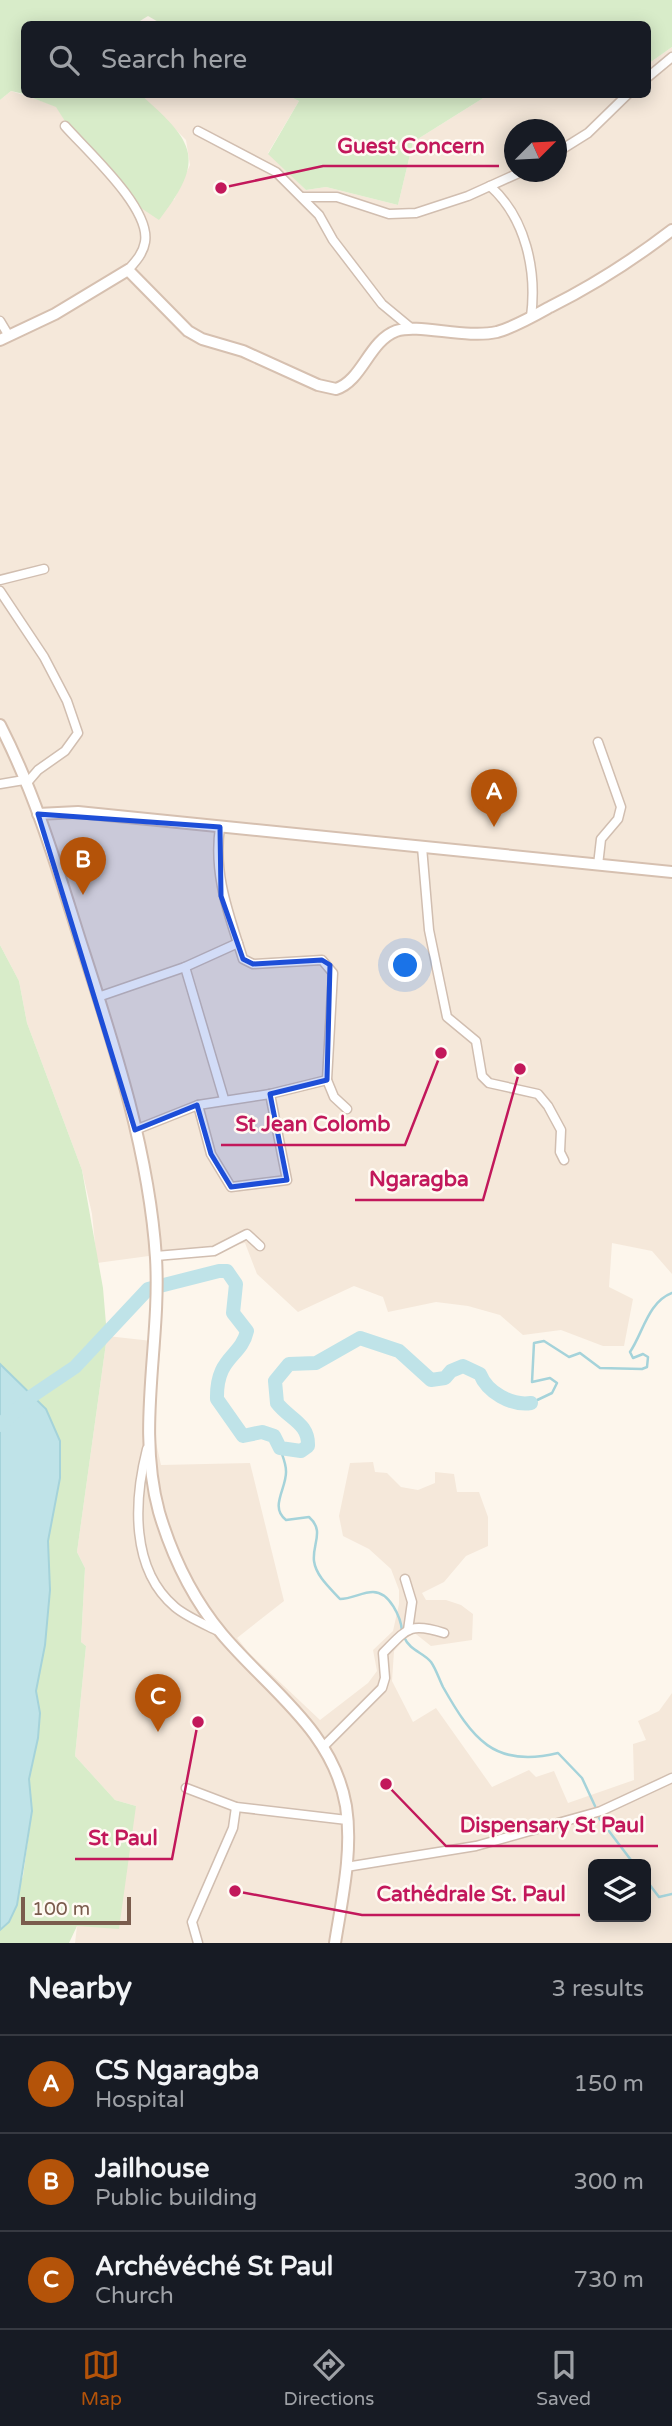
<!DOCTYPE html>
<html lang="en">
<head>
<meta charset="utf-8">
<style>
	:root { --surface:#171b24; --page:#242831; --text:#f1f3f6; --muted:#9ea1a6; --line:#363941; --accent:#b45309 }
	body { margin:0; font-family:"Varela Round",sans-serif; background:var(--page); color:var(--text) }
	.controls { position:absolute; right:21px; bottom:21px; display:grid; overflow:hidden; border-radius:10px; box-shadow:0 4px 18px #0003 }
	.controls button { width:63px; height:63px; display:grid; place-items:center; padding:0; border:0; border-bottom:2px solid var(--line); background:var(--surface); color:var(--text); font:35px sans-serif }
	.compass { position:absolute; left:504px; top:119px; width:63px; height:63px; border-radius:50%; background:var(--surface); box-shadow:0 4px 18px #0003; rotate:66deg }
	.scale { position:absolute; left:21px; bottom:18px; width:110px; box-sizing:border-box; padding-left:7px; border:4px solid #7a5c4d; border-top:0; font-size:19px; line-height:24px; white-space:nowrap; color:#7a5c4d; -webkit-text-stroke:5px #fffaf3; paint-order:stroke }
	.you { position:absolute; left:406px; top:966px; width:24px; height:24px; margin:-18px; border:5px solid #fff; border-radius:50%; background:#1a73e8; box-shadow:0 0 0 10px #1a73e833 }
	.badge { display:grid; place-items:center; width:46px; height:46px; border-radius:50%; background:var(--accent); color:#fff; font-size:23px; font-weight:700 }
	.pin { position:absolute; translate:-50% -58px; filter:drop-shadow(0 2px 4px #0008) }
	.pin::after { content:''; position:absolute; top:37px; width:24px; height:21px; background:inherit; clip-path:polygon(0 0,100% 0,50% 100%) }
	.list { margin:0; padding:0; list-style:none }
	h2 { display:flex; justify-content:space-between; align-items:center; height:91px; margin:0; padding:0 28px; font-size:30px }
	h2 small { font-size:23px; font-weight:400; color:var(--muted) }
	.list li { display:grid; grid-template-columns:46px 1fr auto; gap:21px; align-items:center; box-sizing:border-box; height:98px; padding:0 28px; border-top:2px solid var(--line) }
	.list b { display:block; font-size:26px; white-space:nowrap }
	.list p { margin:0; font-size:23px; white-space:nowrap; color:var(--muted) }
	.list em { font-size:23px; font-style:normal; color:var(--muted) }
	.icon { flex:none; width:38px; height:38px; fill:none; stroke:currentColor; stroke-width:2; stroke-linecap:round; stroke-linejoin:round }
	.map { position:relative; flex:none; width:672px; height:1943px; overflow:hidden }
	.search { position:absolute; background:var(--surface); box-shadow:0 4px 18px #0003; left:21px; right:21px; top:21px; height:77px; display:flex; align-items:center; gap:18px; box-sizing:border-box; padding:0 24px; border-radius:10px; color:var(--muted); font-size:26px }
	.sheet { height:385px; background:var(--surface) }
	nav { display:flex; justify-content:space-around; align-items:center; box-sizing:border-box; height:98px; border-top:2px solid var(--line); background:var(--surface); font-size:19px; color:var(--muted) }
	nav a { display:grid; justify-items:center; gap:4px }
	nav .on { color:var(--accent) }
	.map>svg:first-child { display:block }
</style>
</head>
<body>
<div class="map">
<svg width="672" height="1943" viewBox="0 0 672 1943">
	<rect width="100%" height="100%" fill="#fdf6ec"/>
	<!-- residential -->
	<g fill="#f5e8da" fill-rule="evenodd">
		<path d="M672 47V1274L652 1251 612 1243 609 1287 633 1299 624 1346H603L561 1330 523 1335 500 1315 468 1306 436 1302 388 1312 383 1297 354 1286 298 1312 257 1274 245 1243 97 1263 92 1214 82 1170 27 1023 19 981 0 945V100L11 91 56 106 80 145 174 200 190 165 186 140 141 95H287L299 101 268 153 306 190 326 187 398 205 413 142 488 95 648 94V64ZM514 130H556V172H514Z"/>
		<path d="M107 1336 161 1342 153 1429 161 1465 250 1463 284 1601 237 1638 249 1653 320 1720 368 1683 377 1671 373 1650 393 1631 399 1604V1590L391 1569 369 1549 343 1536 339 1516 350 1463 373 1462 375 1472 387 1473 401 1487 418 1490 435 1483V1472L454 1474 457 1492H479L488 1517V1546L466 1556 444 1582 422 1593 426 1600H446L461 1605 473 1614 472 1640 431 1646 412 1631 394 1651 392 1681 413 1722 436 1708 492 1787 529 1770 536 1777 554 1771 568 1803 634 1780 633 1744 646 1740 638 1721 659 1711 672 1693V1943H75L77 1926 136 1806 115 1800 75 1756 86 1646 81 1642 85 1568 77 1552ZM593 1864H646V1917H593Z"/>
	</g>
	<!-- green -->
	<g fill="#d8ecc9">
		<path d="M0 0H672V47L648 64V24H162L148 16 135 24H24V94L11 91 0 100Z"/>
		<path d="M25 95H141C194 142 207 159 159 220L138 206 80 145 56 107Z"/>
		<path d="M287 95H488L413 142 398 205 326 187 306 190 268 154 299 101Z"/>
		<path d="M0 945 19 981 27 1023 82 1170 103 1288 107 1336 77 1552 85 1568 81 1642 86 1646 75 1756 115 1800 136 1806 119 1929 77 1926 69 1943H0V1930L5 1926 23 1876 32 1811 29 1779 38 1738 40 1713 36 1691 45 1645 50 1590 48 1541 60 1478V1441L46 1409 0 1364Z"/>
	</g>
	<!-- water -->
	<path fill="#bfe3e8" stroke="#a5d3da" stroke-width="2" d="M0 1364 46 1409 60 1441V1478L48 1541 50 1590 45 1645 36 1691 40 1713 38 1738 29 1779 32 1811 17 1905 9 1922 0 1930Z"/>
	<g fill="none" stroke-linecap="round" stroke-linejoin="round">
		<!-- stream -->
		<g stroke="#a5d3da" stroke-width="2.5">
			<path d="M531 1403 552 1393 557 1383 550 1378 532 1382 534 1343 544 1341 569 1357 580 1353 600 1368 642 1369 647 1367 648 1357 643 1354 633 1358 630 1352C643 1333 648 1302 672 1293"/>
			<path d="M280 1448C282 1455 286 1463 286 1471 287 1488 269 1507 286 1520L309 1517C325 1531 312 1544 314 1561 316 1576 330 1588 340 1599 352 1599 362 1592 373 1592 390 1592 401 1618 402 1631"/>
			<path d="M404 1637C410 1651 423 1652 431 1662 436 1669 439 1679 443 1687 472 1738 494 1769 558 1753L582 1778 595 1806"/>
			<path d="M599 1818 634 1864"/>
			<path d="M646 1880 659 1897 672 1894"/>
		</g>
		<!-- river -->
		<path stroke="#bfe3e8" stroke-width="14" d="M0 1425 32 1396 75 1367 148 1289 219 1271H227L236 1284 233 1313 247 1331C241 1358 216 1356 217 1399L243 1436 262 1432 274 1436 280 1448 301 1451 308 1446C309 1423 289 1419 277 1403L275 1381 289 1364 316 1363 360 1338 399 1351 431 1380 445 1378 451 1371 463 1366 480 1374C487 1392 511 1406 531 1403"/>
		<defs>
			<g id="street">
				<path d="M648 77 672 57"/>
				<path d="M65 126C87 151 151 208 145 242 143 254 135 262 128 270"/>
				<path d="M198 131 276 172 319 215 333 240 382 304 411 328"/>
				<path d="M556 153 588 133 628 94"/>
				<path d="M490 186C526 218 537 271 531 317"/>
				<path d="M303 197H337L389 214 416 213 468 196 521 172"/>
				<path d="M0 321 9 336"/>
				<path d="M0 580 44 569"/>
				<path d="M0 591 44 657 67 701 78 733 65 751 38 770 26 784"/>
				<path d="M598 742 621 807 618 819 601 839 598 865"/>
				<path d="M0 784 24 780"/>
				<path d="M220 827C213 875 229 914 243 959L253 964 322 960 333 973 327 1080 334 1097 347 1109"/>
				<path d="M422 847 429 930 447 1017 476 1041 482 1076 489 1083 538 1094 548 1106 561 1130 560 1152 564 1160"/>
				<path d="M185 967 224 1099"/>
				<path d="M98 997 185 967 238 943"/>
				<path d="M198 1105 211 1154 231 1187 287 1180 270 1094"/>
				<path d="M135 1130 198 1105 270 1094 327 1080"/>
				<path d="M156 1256 214 1251 247 1234 260 1246"/>
				<path d="M147 1449C134 1500 130 1569 175 1607 187 1617 204 1624 218 1631"/>
				<path d="M405 1579 412 1602 408 1630"/>
				<path d="M324 1746 382 1688 385 1678 383 1653C407 1629 409 1622 444 1633"/>
				<path d="M186 1788 236 1807 347 1820"/>
				<path d="M346 1867 476 1846 601 1811 672 1778"/>
				<path d="M198 1943 192 1922 233 1828 236 1807"/>
			</g>
			<g id="secondary">
				<path d="M0 340 55 314 128 270 188 331 202 339 243 351 318 385 336 389C362 381 369 341 396 331 418 323 465 339 497 332 515 327 534 316 550 307 594 285 633 260 672 230"/>
				<path d="M0 725C35 793 57 867 80 940 113 1042 149 1150 156 1258 161 1343 136 1428 159 1512 172 1556 193 1599 222 1634 268 1689 333 1730 346 1806 353 1851 342 1899 335 1943"/>
				<path d="M38 814 78 812 672 872"/>
			</g>
		</defs>
		<!-- street casing -->
		<use href="#street" stroke="#d1beb0" stroke-width="11"/>
		<!-- secondary casing -->
		<use href="#secondary" stroke="#d6c0b0" stroke-width="14"/>
		<!-- street -->
		<use href="#street" stroke="#fff" stroke-width="8"/>
		<!-- secondary -->
		<use href="#secondary" stroke="#fff" stroke-width="10"/>
	</g>
	<!-- marked area -->
	<path fill="#1d4ed8" fill-opacity="0.2" stroke="#1d4ed8" stroke-width="5" stroke-linejoin="round" d="M38 814 220 827 221 896 243 959 253 964 322 960 330 965 327 1080 270 1094 287 1180 231 1187 211 1154 197 1105 135 1130Z"/>
	<!-- callouts -->
	<path fill="none" stroke="#c2185b" stroke-width="2.5" d="M221 188L323 166H499M441 1053L405 1145H221M520 1069L483 1200H355M386 1784L446 1846H658M198 1722L172 1859H75M235 1891L362 1915H580"/>
	<g fill="#c2185b" stroke="#fffaf3" stroke-width="2.5">
		<circle cx="221" cy="188" r="7"/>
		<circle cx="441" cy="1053" r="7"/>
		<circle cx="520" cy="1069" r="7"/>
		<circle cx="386" cy="1784" r="7"/>
		<circle cx="198" cy="1722" r="7"/>
		<circle cx="235" cy="1891" r="7"/>
	</g>
	<g font-size="21" text-anchor="middle" font-weight="bold" fill="#c2185b" stroke="#fffaf3" stroke-width="5" stroke-linejoin="round" paint-order="stroke">
		<text x="411" y="153">Guest Concern</text>
		<text x="313" y="1131">St Jean Colomb</text>
		<text x="419" y="1186">Ngaragba</text>
		<text x="552" y="1832">Dispensary St Paul</text>
		<text x="123" y="1845">St Paul</text>
		<text x="471" y="1901">Cathédrale St. Paul</text>
	</g>
</svg>
<div class="controls">
<button><svg class="icon" aria-label="layers" viewBox="0 0 24 24"><path d="M12 4l9 5-9 5-9-5zM3 14l9 5 9-5"/></svg></button>
</div>
<svg class="compass" viewBox="-18 -18 36 36"><path d="M0-13l5 13h-10z" fill="#e53935"/><path d="M0 13l5-13h-10z" fill="#9ea1a6"/></svg>
<div class="scale">100 m</div>
<div class="you"></div>
<div class="pin badge" style="left:494px;top:827px">A</div>
<div class="pin badge" style="left:83px;top:895px">B</div>
<div class="pin badge" style="left:158px;top:1732px">C</div>
<div class="search"><svg class="icon" aria-label="search" viewBox="0 0 24 24"><circle cx="10" cy="10" r="6"/><path d="M15 15l6 6"/></svg>Search here</div>
</div>
<section class="sheet">
<h2>Nearby<small>3 results</small></h2>
<ul class="list">
<li><span class="badge">A</span><div><b>CS Ngaragba</b><p>Hospital</p></div><em>150 m</em></li>
<li><span class="badge">B</span><div><b>Jailhouse</b><p>Public building</p></div><em>300 m</em></li>
<li><span class="badge">C</span><div><b>Archévéché St Paul</b><p>Church</p></div><em>730 m</em></li>
</ul>
</section>
<nav>
<a class="on"><svg class="icon" aria-label="map" viewBox="0 0 24 24"><path d="M3 6l6-2 6 2 6-2v14l-6 2-6-2-6 2zM9 4v14M15 6v14"/></svg>Map</a>
<a><svg class="icon" aria-label="directions" viewBox="0 0 24 24"><path d="M12 3l9 9-9 9-9-9zM9 14v-3h6M13 9l2 2-2 2"/></svg>Directions</a>
<a><svg class="icon" aria-label="saved" viewBox="0 0 24 24"><path d="M7 4h10v16l-5-4-5 4z"/></svg>Saved</a>
</nav>
</body>
</html>
